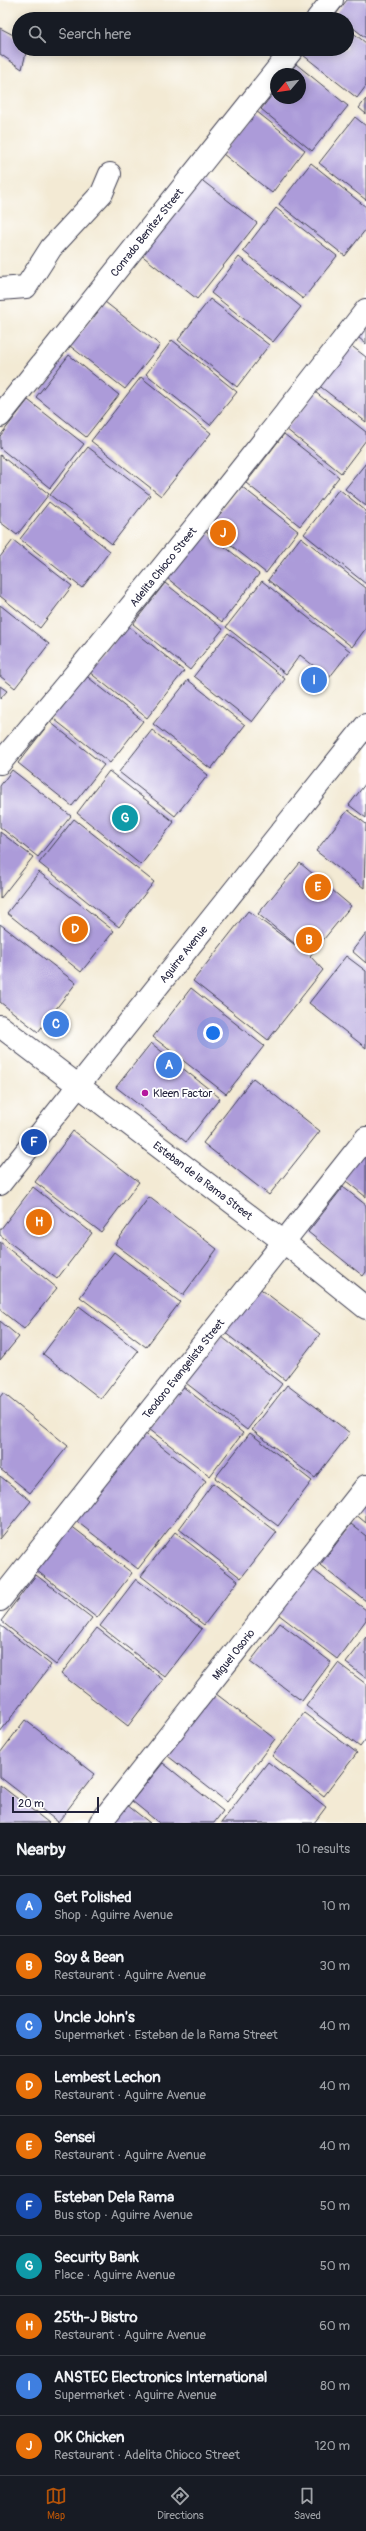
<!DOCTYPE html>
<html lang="en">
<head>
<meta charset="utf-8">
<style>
	:root { --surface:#171b24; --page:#242831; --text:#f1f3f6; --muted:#9ea1a6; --line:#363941; --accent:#b45309 }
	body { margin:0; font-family:Pangolin,sans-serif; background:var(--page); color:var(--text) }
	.compass { position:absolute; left:270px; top:68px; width:36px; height:36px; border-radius:50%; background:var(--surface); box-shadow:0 2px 10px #0003; rotate:241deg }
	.scale { position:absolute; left:12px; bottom:10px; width:87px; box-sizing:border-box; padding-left:4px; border:2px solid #22223b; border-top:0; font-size:11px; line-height:14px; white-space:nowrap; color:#22223b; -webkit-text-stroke:3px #fff; paint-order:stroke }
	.you { position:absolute; left:213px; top:1033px; width:14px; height:14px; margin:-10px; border:3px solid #fff; border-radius:50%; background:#1a73e8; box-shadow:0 0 0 6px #1a73e833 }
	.badge { display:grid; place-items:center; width:26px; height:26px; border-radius:50%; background:var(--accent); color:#fff; font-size:13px; font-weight:700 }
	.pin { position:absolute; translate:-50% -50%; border:2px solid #fff; box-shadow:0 1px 4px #0006 }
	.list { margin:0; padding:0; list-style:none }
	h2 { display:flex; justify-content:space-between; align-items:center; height:52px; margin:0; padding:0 16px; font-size:17px }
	h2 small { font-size:13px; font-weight:400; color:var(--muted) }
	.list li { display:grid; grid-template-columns:26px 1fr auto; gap:12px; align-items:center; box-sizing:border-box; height:60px; padding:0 16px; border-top:1px solid var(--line) }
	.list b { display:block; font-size:15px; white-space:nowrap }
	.list p { margin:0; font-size:13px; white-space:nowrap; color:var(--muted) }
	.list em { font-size:13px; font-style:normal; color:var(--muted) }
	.icon { flex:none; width:22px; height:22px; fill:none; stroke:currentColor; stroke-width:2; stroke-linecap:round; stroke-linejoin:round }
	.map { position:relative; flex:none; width:366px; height:1823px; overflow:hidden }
	.search { position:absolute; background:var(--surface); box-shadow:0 2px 10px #0003; left:12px; right:12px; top:12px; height:44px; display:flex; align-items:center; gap:10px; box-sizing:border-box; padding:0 14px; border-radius:22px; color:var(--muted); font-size:15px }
	.sheet { height:652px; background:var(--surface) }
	nav { display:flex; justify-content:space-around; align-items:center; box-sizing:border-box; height:56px; border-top:1px solid var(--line); background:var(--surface); font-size:11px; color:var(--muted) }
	nav a { display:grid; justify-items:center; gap:2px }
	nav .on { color:var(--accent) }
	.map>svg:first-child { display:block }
</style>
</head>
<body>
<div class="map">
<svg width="366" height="1823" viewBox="0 0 366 1823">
	<rect width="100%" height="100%" fill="#fff"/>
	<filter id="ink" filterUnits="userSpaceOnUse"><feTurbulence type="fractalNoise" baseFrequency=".025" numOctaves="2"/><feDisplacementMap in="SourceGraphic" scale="8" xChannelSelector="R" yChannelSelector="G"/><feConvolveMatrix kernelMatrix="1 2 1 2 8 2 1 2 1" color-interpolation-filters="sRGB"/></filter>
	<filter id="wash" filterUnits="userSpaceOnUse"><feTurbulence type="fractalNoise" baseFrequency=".012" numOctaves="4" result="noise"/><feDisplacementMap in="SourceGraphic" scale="16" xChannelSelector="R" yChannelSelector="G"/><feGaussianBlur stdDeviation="0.9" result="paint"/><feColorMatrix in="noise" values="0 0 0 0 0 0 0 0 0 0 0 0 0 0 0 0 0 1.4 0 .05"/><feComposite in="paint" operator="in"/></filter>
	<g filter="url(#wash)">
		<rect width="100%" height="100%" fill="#f3ead4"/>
		<g id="blocks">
			<!-- building -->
			<g fill="#ac9bd9">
				<path d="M347 0H366V38L347 23V19H342L336 14Z"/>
				<path d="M0 28 19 38V49H27L22 69 0 54Z"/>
				<path d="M347 28 366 43V86L357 98 303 55 308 49H347Z"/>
				<path d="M296 64 348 106 312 151 261 109 276 90V98H300V74H289Z"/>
				<path d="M366 99V114L359 108Z"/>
				<path d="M256 111 305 150 272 193 223 154Z"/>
				<path d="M355 117 366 126V200L319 163Z"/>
				<path d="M311 163 366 207V229L345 256 279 204Z"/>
				<path d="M199 178 257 223 197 299 140 254Z"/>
				<path d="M276 208 337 256 303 299 243 251Z"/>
				<path d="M239 257 301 307 273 342 211 293Z"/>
				<path d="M210 299 269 345 237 387 178 340Z"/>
				<path d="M105 302 160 345 125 389 70 346Z"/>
				<path d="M366 326V344L358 337Z"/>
				<path d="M172 340 237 392 210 425 146 374Z"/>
				<path d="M349 344 366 357V422L317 384Z"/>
				<path d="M69 355 119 395 86 437 36 397Z"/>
				<path d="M141 377 211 433 161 496 91 441Z"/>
				<path d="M315 392 366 432V440L341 473 286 429Z"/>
				<path d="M28 400 84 444 50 488 0 448V436Z"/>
				<path d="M284 434 339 477 300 526 246 483Z"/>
				<path d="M88 447 150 495 112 544 50 495Z"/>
				<path d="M0 455 49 494 17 535 0 522Z"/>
				<path d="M366 463V506L345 489Z"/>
				<path d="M241 486 298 531 266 573 209 528Z"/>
				<path d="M339 489 366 511V584L304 534Z"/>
				<path d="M49 502 110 551 82 588 20 539Z"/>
				<path d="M200 527 259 574 222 622 162 574Z"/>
				<path d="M301 537 366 588V628L352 647 268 580Z"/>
				<path d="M13 540 72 586 40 628 0 596V557Z"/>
				<path d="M262 581 350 651 329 678 300 655 286 674 226 627Z"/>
				<path d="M165 583 223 629 190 670 133 624Z"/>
				<path d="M0 605 49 644 15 688 0 676Z"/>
				<path d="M127 625 184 671 147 718 89 672Z"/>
				<path d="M228 633 285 679 252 722 194 676Z"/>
				<path d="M84 674 143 721 110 763 50 716Z"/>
				<path d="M188 680 245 725 211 769 153 724Z"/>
				<path d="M0 686 7 691 0 699Z"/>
				<path d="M50 722 104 765 72 806 18 763Z"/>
				<path d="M152 730 208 775 175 816 119 772Z"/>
				<path d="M12 770 71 816 38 857 0 827V786Z"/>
				<path d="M109 771 174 822 141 865 77 813Z"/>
				<path d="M366 783V818L349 805Z"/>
				<path d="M348 810 366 824 364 888 316 851Z"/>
				<path d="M74 819 154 882 119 927 39 863Z"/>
				<path d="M0 832 33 857 0 899Z"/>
				<path d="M300 863 351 906 310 956 323 970 268 1040 193 981 248 911 305 952 258 914Z"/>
				<path d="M39 872 114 931 81 972 7 913Z"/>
				<path d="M0 924 76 983 38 1032 0 1002Z"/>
				<path d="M366 933V963L352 951Z"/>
				<path d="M346 956 366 971V1048L309 1003Z"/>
				<path d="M191 988 264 1046 226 1094 153 1037Z"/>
				<path d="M151 1043 220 1098 186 1142 116 1087Z"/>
				<path d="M253 1078 320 1131 269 1195 203 1143Z"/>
				<path d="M73 1131 139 1182 101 1232 35 1182Z"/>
				<path d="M366 1144V1197L341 1177Z"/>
				<path d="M33 1187 92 1233 57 1279 0 1235V1230Z"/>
				<path d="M343 1187 366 1205V1272L363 1276 308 1232Z"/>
				<path d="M149 1197 217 1249 183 1295 115 1244Z"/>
				<path d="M0 1242 57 1288 24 1329 0 1310Z"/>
				<path d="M114 1252 180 1302 146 1347 80 1297Z"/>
				<path d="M254 1284 320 1334 285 1380 219 1328Z"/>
				<path d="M79 1306 138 1351 101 1399 43 1354Z"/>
				<path d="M0 1321 19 1337 0 1360Z"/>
				<path d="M222 1337 282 1384 247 1430 186 1383Z"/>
				<path d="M287 1385 350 1433 315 1478 252 1430Z"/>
				<path d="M182 1386 243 1433 210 1476 149 1429Z"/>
				<path d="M3 1393 68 1446 30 1493 0 1469V1397Z"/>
				<path d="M139 1429 206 1481 138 1569 71 1517Z"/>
				<path d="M250 1433 312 1481 278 1526 215 1478Z"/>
				<path d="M0 1476 31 1501 0 1539Z"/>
				<path d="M213 1483 277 1532 241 1578 179 1529Z"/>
				<path d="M366 1498V1523L354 1513Z"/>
				<path d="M351 1524 366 1536V1601L320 1565Z"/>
				<path d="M70 1525 132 1573 97 1618 36 1570Z"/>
				<path d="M175 1532 238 1581 204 1625 141 1576Z"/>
				<path d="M312 1569 366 1610V1620L337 1659 278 1614Z"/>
				<path d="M36 1575 92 1618 56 1665 1 1621Z"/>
				<path d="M136 1579 202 1629 165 1677 100 1626Z"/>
				<path d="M280 1623 331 1662 302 1701 250 1662Z"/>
				<path d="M0 1625 51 1665 0 1732Z"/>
				<path d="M97 1628 163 1680 128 1726 61 1674Z"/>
				<path d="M366 1637V1678L346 1663Z"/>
				<path d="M338 1663 366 1684V1739L360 1747 306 1706Z"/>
				<path d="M211 1690 275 1739 227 1802 164 1753Z"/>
				<path d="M304 1713 357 1753 324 1796 272 1756Z"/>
				<path d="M25 1720 95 1774 58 1822 0 1777V1753Z"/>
				<path d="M268 1762 326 1807 314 1823H221Z"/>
				<path d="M163 1763 223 1811 214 1823H159L132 1801Z"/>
				<path d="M0 1785 49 1823H0Z"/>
				<path d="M127 1805 150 1823H112Z"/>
			</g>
		</g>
	</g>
	<g filter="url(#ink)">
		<use href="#blocks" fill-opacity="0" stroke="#414052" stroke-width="1"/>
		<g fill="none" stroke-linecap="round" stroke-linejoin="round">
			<defs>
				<g id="street">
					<path d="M317 19 332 0"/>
					<path d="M0 289 26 287 51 248 102 193 110 174"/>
					<path id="s1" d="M0 416 293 49"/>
					<path id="s2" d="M0 763C126 616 247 463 366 310"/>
					<path id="s3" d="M0 1026 284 1242 366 1308"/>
					<path id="s4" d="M0 1600 366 1138"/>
					<path id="s5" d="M100 1823 366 1486"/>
				</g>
				<g id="secondary">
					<path id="s6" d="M0 1184 366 725"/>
				</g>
			</defs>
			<!-- street casing -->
			<use href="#street" stroke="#414052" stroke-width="24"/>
			<!-- secondary casing -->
			<use href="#secondary" stroke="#414052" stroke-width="24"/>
			<!-- street -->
			<use href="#street" stroke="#fff" stroke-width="22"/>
			<!-- secondary -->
			<use href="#secondary" stroke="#fff" stroke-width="22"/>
		</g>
	</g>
	<!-- markers -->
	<circle fill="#b5179e" stroke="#fff" stroke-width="1.5" cx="145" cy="1093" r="4"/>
	<g text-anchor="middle" stroke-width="3.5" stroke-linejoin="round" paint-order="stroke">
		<!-- street labels -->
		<g font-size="11" fill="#22223b" stroke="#fff">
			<text dy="4" stroke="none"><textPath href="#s1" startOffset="235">Conrado Benitez Street</textPath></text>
			<text dy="4" stroke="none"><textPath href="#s2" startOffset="255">Adelita Chioco Street</textPath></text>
			<text dy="4" stroke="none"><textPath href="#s6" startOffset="294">Aguirre Avenue</textPath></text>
			<text dy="4" stroke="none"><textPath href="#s3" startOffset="255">Esteban de la Rama Street</textPath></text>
			<text dy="4" stroke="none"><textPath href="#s4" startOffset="295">Teodoro Evangelista Street</textPath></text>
			<text dy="4" stroke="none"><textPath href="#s5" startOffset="215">Miguel Osorio</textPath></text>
		</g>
		<!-- poi labels -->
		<g font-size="11" fill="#22223b" stroke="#fff" text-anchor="start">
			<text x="153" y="1097">Kleen Factor</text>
		</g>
	</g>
</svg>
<svg class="compass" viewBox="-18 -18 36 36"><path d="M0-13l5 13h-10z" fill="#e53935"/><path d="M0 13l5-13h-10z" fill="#9ea1a6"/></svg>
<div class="scale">20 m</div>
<div class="you"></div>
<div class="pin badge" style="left:169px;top:1065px;background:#3f7fe0">A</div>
<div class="pin badge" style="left:309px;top:940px;background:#e8710a">B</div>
<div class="pin badge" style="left:56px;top:1024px;background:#3f7fe0">C</div>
<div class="pin badge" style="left:75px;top:929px;background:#e8710a">D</div>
<div class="pin badge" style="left:318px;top:887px;background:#e8710a">E</div>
<div class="pin badge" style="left:34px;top:1142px;background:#1a4fb4">F</div>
<div class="pin badge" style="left:125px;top:818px;background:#0f9aa8">G</div>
<div class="pin badge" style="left:39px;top:1222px;background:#e8710a">H</div>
<div class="pin badge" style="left:314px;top:680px;background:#3f7fe0">I</div>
<div class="pin badge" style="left:223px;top:533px;background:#e8710a">J</div>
<div class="search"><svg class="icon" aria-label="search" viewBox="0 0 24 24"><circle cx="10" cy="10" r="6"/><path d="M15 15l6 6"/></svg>Search here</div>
</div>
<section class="sheet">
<h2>Nearby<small>10 results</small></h2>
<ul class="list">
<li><span class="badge" style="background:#3f7fe0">A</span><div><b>Get Polished</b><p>Shop · Aguirre Avenue</p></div><em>10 m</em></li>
<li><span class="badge" style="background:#e8710a">B</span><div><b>Soy &amp; Bean</b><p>Restaurant · Aguirre Avenue</p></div><em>30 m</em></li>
<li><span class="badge" style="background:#3f7fe0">C</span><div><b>Uncle John's</b><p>Supermarket · Esteban de la Rama Street</p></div><em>40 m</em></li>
<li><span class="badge" style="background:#e8710a">D</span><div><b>Lembest Lechon</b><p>Restaurant · Aguirre Avenue</p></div><em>40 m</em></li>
<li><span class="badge" style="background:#e8710a">E</span><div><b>Sensei</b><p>Restaurant · Aguirre Avenue</p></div><em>40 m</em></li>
<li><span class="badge" style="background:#1a4fb4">F</span><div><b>Esteban Dela Rama</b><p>Bus stop · Aguirre Avenue</p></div><em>50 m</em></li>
<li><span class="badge" style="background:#0f9aa8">G</span><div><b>Security Bank</b><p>Place · Aguirre Avenue</p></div><em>50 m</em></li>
<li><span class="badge" style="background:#e8710a">H</span><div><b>25th-J Bistro</b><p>Restaurant · Aguirre Avenue</p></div><em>60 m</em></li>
<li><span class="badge" style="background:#3f7fe0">I</span><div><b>ANSTEC Electronics International</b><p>Supermarket · Aguirre Avenue</p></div><em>80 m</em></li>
<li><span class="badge" style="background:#e8710a">J</span><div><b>OK Chicken</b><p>Restaurant · Adelita Chioco Street</p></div><em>120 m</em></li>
</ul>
</section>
<nav>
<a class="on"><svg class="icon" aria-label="map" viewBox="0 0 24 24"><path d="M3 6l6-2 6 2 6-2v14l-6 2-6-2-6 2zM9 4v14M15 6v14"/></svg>Map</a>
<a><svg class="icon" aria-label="directions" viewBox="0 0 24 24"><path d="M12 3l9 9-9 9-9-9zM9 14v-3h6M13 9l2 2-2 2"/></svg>Directions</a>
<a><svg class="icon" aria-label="saved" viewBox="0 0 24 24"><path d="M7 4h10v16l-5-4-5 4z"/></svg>Saved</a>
</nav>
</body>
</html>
